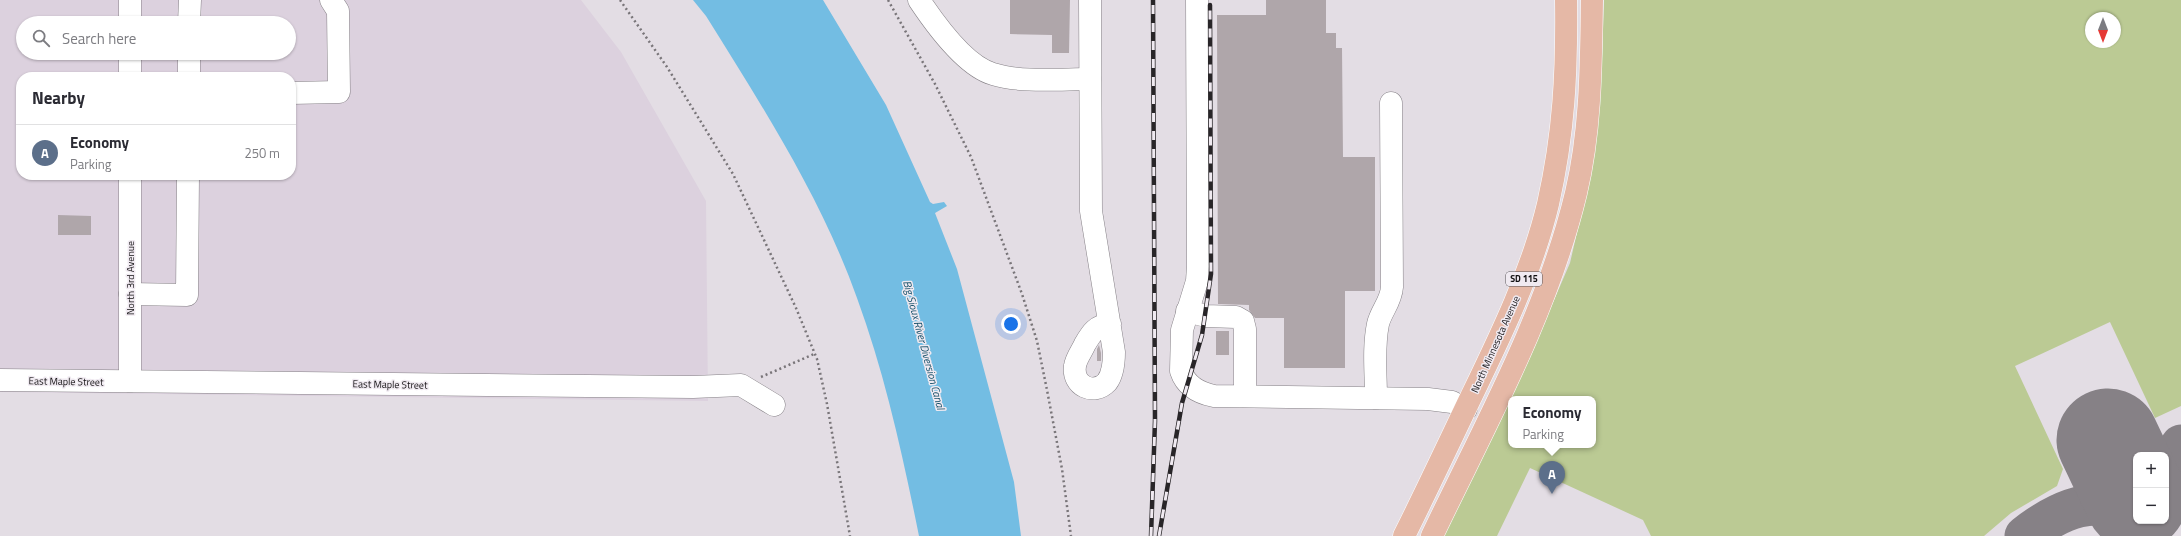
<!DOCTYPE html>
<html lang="en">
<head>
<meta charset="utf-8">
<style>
	:root { --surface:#fff; --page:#f7f7f7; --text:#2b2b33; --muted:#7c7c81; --line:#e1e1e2; --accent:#7f2491 }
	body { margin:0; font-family:"Titillium Web",sans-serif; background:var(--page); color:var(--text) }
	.controls { position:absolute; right:12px; bottom:12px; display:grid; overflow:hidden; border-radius:8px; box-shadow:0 1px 3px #0004 }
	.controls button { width:36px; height:36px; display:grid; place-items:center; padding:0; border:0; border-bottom:1px solid var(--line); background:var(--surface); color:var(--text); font:20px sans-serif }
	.compass { position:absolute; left:2085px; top:12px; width:36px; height:36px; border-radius:50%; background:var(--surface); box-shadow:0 1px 3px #0004; rotate:180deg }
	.you { position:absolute; left:1011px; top:324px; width:14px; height:14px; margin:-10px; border:3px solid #fff; border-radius:50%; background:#1a73e8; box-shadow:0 0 0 6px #1a73e833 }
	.badge { display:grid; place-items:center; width:26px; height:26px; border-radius:50%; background:var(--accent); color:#fff; font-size:13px; font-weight:700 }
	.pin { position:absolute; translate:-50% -33px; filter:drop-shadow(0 1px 2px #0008) }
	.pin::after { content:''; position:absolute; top:21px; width:14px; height:12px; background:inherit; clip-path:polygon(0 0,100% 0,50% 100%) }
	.popup { position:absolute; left:1508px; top:396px; width:88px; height:52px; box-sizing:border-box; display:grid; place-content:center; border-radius:8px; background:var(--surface); filter:drop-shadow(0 1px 3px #0005); font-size:13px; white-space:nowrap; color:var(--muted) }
	.popup b { font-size:15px; color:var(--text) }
	.popup::after { content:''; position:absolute; left:50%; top:100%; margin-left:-8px; border:8px solid transparent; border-top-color:var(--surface) }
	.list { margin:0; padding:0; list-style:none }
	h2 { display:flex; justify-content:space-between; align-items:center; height:52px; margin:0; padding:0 16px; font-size:17px }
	h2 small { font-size:13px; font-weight:400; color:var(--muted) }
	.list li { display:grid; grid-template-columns:26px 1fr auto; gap:12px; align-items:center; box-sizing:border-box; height:56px; padding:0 16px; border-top:1px solid var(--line) }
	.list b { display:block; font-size:15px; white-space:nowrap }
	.list p { margin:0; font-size:13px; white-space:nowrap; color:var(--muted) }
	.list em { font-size:13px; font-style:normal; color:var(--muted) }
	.icon { flex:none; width:22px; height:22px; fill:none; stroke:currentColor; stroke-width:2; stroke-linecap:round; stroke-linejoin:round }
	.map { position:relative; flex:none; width:2181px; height:536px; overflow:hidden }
	.search { position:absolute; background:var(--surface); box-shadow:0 1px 3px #0004; left:16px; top:16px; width:280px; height:44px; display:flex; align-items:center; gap:10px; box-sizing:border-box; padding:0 14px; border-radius:22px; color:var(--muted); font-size:15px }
	.panel { position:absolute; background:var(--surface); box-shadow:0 1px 3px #0004; left:16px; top:72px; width:280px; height:108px; border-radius:16px }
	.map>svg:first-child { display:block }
</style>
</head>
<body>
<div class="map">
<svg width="2181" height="536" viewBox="0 0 2181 536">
	<rect width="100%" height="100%" fill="#e3dde4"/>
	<!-- built -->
	<path fill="#dcd1de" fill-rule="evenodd" d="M0 0H581L621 52 706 201 708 401 0 392ZM23 23H289V53H23ZM21 77H291V175H21Z"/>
	<!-- green -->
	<path fill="#bbca94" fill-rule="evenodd" d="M1604 0H2181V406L2155 418 2110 322 2015 366 2063 469 2057 486 2011 513 1984 536H1651L1643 520 1530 468 1497 536H1443L1535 344 1570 263 1581 215 1602 58ZM2091 18H2115V42H2091ZM1511 399H1593V445H1511Z"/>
	<!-- water -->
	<path fill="#73bde3" d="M693 0H823L886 105 930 202 933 204 944 202 947 206 935 213 957 269 1014 482 1021 536H919C903 457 885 374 857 298 821 197 762 106 706 16Z"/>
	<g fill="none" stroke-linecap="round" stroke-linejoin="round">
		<!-- taxiway -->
		<g stroke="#868186" stroke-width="41">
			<path d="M2166 471 2181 445"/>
			<path d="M2025 536C2058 510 2098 491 2136 518"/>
		</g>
		<!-- runway -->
		<path stroke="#868186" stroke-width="103" d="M2108 440 2136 499"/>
	</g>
	<!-- building -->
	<g fill="#afa6aa">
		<path d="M1010 0H1070L1069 53H1052V35L1010 34Z"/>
		<path d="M1266 0H1326V33H1336V48H1342L1343 157H1375V291H1345V368H1284V318H1255L1249 310V305L1218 304 1217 15H1266Z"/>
		<path d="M58 215 91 216V235H58Z"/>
		<rect x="1216" y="331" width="13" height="24"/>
		<path d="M1099 345 1101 353V361H1097V349Z"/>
	</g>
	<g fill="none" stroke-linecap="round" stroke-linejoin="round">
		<defs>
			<g id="minor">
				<path d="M130 0V23"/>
				<path d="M919 0C935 24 965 66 993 74 1021 83 1061 79 1090 79"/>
				<path d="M1090 0 1091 211 1114 352C1114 362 1113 374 1107 382 1094 396 1072 386 1075 366 1076 358 1082 351 1085 344 1092 332 1096 326 1110 324"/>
				<path d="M1197 0 1198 266 1197 281 1182 330 1181 371C1186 386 1199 393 1214 396L1428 399 1452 402 1466 409"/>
				<path d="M189 23 190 0"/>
				<path d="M130 53V77"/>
				<path d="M189 77V53"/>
				<path d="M291 93 339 92 338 11 331 0"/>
				<path d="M130 175V381"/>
				<path d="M130 294 187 295 188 175"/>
				<path d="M1187 311 1206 316 1236 317 1243 321 1245 329V396"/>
				<path d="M0 380 693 387 741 385 774 405"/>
				<path d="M1376 398C1376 374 1373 348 1378 324 1381 311 1391 302 1392 287L1391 103"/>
			</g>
			<g id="major">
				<path d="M1404 536C1427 490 1449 443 1471 397 1501 335 1532 271 1548 204 1564 133 1567 72 1566 0"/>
				<path d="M1432 536C1485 425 1547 314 1576 193 1591 130 1591 64 1592 0"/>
			</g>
		</defs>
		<!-- minor casing -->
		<use href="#minor" stroke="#858086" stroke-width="23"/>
		<!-- major casing -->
		<use href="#major" stroke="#fff" stroke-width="23"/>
		<!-- path -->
		<g stroke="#797579" stroke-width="2.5" stroke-dasharray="2 3" stroke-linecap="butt">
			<path d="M620 0 667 67 733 174 796 308 817 359 827 404 850 536"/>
			<path d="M888 0 935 84 971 157 1022 294 1037 341 1047 390 1062 469 1071 536"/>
			<path d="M761 377 814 354"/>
		</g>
		<!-- minor -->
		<use href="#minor" stroke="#fff" stroke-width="22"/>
		<!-- major -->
		<use href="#major" stroke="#e5b8a6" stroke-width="22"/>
		<defs>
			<g id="rail">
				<path d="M1151 536 1155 421 1153 0"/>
				<path d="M1159 536 1182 403 1202 335 1211 274 1210 5"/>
			</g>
		</defs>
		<!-- rail casing -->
		<use href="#rail" stroke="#282528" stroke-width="4.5"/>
		<!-- rail -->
		<use href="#rail" stroke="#f0eaf1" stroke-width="3" stroke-dasharray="9" stroke-linecap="butt"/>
	</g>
	<g text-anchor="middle" stroke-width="3" stroke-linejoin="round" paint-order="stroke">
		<!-- shield labels -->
		<rect fill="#f0eaf1" stroke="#545154" stroke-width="1" x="1506" y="272" width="36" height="14" rx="3"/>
		<g font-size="9" font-weight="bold" fill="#110f11">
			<text x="1524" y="282">SD 115</text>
		</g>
		<!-- street labels -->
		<g font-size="10" fill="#110f11" stroke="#f0eaf1">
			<text transform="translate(130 278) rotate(-90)" y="4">North 3rd Avenue</text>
			<text transform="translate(1495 344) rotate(-66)" y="4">North Minnesota Avenue</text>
			<text transform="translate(66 381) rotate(1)" y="4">East Maple Street</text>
			<text transform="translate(390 384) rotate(1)" y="4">East Maple Street</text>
		</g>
		<!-- water labels -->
		<g font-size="11" font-style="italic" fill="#114d67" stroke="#f0eaf1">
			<text transform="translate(924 345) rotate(75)" y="4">Big Sioux River Diversion Canal</text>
		</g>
	</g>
</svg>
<div class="controls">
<button>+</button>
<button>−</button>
</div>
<svg class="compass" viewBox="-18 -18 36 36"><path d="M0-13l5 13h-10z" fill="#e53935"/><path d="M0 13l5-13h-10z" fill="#7c7c81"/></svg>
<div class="you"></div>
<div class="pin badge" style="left:1552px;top:494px;background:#5c6f8a">A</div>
<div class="popup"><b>Economy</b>Parking</div>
<div class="search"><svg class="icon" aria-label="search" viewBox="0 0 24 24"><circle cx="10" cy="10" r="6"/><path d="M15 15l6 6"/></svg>Search here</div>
<section class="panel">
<h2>Nearby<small></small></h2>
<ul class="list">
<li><span class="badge" style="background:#5c6f8a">A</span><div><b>Economy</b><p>Parking</p></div><em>250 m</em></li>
</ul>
</section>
</div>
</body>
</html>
